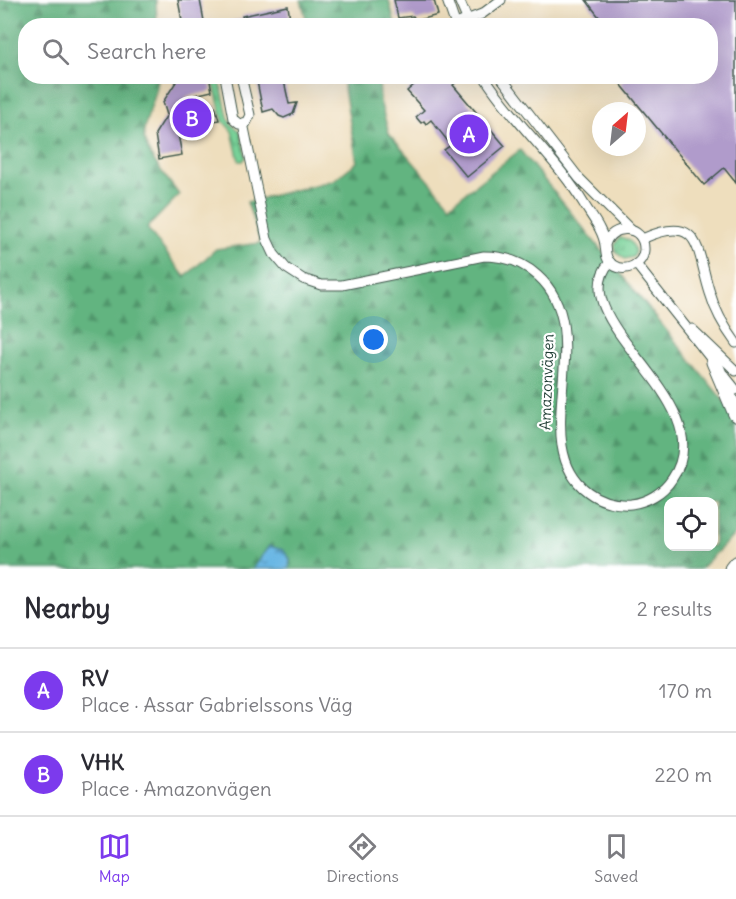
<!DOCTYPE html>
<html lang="en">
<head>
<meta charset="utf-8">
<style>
	:root { --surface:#fff; --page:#f7f7f7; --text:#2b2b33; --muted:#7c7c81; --line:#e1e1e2; --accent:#7c3aed }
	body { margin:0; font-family:Delius,sans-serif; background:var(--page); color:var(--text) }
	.controls { position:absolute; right:18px; bottom:18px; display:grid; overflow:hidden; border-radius:12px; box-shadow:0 6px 24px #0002 }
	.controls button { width:54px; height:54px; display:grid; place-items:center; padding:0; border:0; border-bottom:2px solid var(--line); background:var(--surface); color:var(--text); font:30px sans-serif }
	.compass { position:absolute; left:592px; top:102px; width:54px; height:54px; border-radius:50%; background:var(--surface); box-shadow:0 6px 24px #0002; rotate:28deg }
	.you { position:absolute; left:374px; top:340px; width:21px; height:21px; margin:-15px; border:4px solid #fff; border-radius:50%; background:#1a73e8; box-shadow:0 0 0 9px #1a73e833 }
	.badge { display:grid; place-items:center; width:39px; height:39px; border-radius:50%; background:var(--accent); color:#fff; font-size:20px; font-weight:700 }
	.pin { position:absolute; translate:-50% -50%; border:3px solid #fff; box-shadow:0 2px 6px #0006 }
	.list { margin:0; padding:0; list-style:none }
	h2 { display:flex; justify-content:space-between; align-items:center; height:78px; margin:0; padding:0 24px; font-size:26px }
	h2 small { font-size:20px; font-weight:400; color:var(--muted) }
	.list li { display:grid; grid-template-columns:39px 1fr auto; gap:18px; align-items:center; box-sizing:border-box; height:84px; padding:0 24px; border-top:2px solid var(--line) }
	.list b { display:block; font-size:22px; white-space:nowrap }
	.list p { margin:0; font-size:20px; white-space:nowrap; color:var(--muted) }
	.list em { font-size:20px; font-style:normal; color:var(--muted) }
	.icon { flex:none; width:33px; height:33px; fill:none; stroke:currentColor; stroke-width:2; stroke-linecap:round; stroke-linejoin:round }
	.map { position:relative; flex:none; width:736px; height:569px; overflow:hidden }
	.search { position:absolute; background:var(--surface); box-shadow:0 6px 24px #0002; left:18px; right:18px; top:18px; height:66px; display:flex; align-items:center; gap:15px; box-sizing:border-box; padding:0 21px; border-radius:24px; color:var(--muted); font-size:22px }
	.sheet { height:246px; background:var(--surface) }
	nav { display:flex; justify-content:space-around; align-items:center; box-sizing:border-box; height:84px; border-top:2px solid var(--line); background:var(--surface); font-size:16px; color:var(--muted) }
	nav a { display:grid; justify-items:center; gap:3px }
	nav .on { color:var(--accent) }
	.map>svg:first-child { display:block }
</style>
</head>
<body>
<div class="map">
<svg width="736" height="569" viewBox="0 0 736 569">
	<defs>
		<pattern id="grass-tufts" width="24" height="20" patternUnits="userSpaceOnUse" patternTransform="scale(1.5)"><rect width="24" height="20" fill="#78d298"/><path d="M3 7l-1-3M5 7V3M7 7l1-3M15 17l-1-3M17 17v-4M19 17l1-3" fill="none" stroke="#62ac7d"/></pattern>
		<pattern id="forest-firs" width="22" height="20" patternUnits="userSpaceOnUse" patternTransform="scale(1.5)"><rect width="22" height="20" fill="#62b480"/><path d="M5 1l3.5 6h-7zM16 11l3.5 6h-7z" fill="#50946a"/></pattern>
		<pattern id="water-ripples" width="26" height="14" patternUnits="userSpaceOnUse" patternTransform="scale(1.5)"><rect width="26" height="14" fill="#6bb7e4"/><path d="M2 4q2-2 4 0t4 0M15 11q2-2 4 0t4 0" fill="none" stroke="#5796ba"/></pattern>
	</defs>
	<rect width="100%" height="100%" fill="#fff"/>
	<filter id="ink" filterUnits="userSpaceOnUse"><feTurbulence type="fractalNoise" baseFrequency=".0167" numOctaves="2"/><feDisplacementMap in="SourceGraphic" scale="12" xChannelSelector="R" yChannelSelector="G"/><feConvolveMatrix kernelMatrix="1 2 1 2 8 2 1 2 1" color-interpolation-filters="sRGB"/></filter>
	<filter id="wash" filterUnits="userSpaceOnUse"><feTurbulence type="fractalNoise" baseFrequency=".008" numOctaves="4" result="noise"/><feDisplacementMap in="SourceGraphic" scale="24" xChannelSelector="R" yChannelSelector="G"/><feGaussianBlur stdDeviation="1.35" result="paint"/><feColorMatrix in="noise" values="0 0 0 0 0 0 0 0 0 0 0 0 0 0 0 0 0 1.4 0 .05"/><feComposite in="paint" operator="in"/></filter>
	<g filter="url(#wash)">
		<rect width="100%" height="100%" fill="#eedebd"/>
		<!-- grass -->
		<g fill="url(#grass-tufts)" stroke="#4c8866" stroke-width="1.5">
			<path d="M212 77H219L228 117 232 125 240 131 246 157 243 161H239L232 131 223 121Z"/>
			<path d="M619 238C629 237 635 245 635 254L633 257 625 259 616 252 615 245Z"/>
		</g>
		<!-- forest -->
		<g fill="url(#forest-firs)" stroke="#40785a" stroke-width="1.5" fill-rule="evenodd">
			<path d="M0 0H156L157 25 26 26V76L158 77C158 96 147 112 144 131 141 151 168 178 179 195L147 228 185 277 216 249 261 243 247 202 334 180 357 162 342 77H379L380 101 389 134 450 205 520 150 736 416V533L700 569H289L290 559 269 546 253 569H0ZM668 502H714V546H668Z"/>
			<path d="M301 0H389L395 25H308Z"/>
		</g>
		<!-- water -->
		<path fill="url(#water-ripples)" stroke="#457a8c" stroke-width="1.5" d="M269 546 283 550 290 559 289 569H253Z"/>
		<g id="blocks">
			<!-- building -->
			<g fill="#b09bcb">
				<path d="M178 0H200L205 26H183Z"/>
				<path d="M394 0H434L438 15 416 21 413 16 398 18Z"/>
				<path d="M586 0H736V183L724 168 704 185 620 83 628 76H711V26H606Z"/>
				<path d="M288 6 291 26H228L227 22 243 19 242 16Z"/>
				<path d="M175 76H198V79L209 76 212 91 186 97 189 111 215 106 219 120 177 129 182 155 159 159 155 134 167 115 163 102 176 82Z"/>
				<path d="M256 76H283L289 104 297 103 293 114 284 118 279 116 273 109 263 112Z"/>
				<path d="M424 76H463L453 85 505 146 467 177 444 150 451 145 431 120 426 124 424 121 421 123 416 117 424 110 407 91Z"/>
			</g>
		</g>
	</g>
	<g filter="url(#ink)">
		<use href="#blocks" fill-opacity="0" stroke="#3e5549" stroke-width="1.5"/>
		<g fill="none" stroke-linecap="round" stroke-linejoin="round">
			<defs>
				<g id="minor">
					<path d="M447 0 456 26"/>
					<path d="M459 0 470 26"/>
					<path d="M456 24 482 14 501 0"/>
					<path d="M225 76 233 119 239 124 243 123"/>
					<path d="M241 76 250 115 246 123H243"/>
					<path d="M484 76C513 122 557 159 584 204 591 216 603 230 605 245 606 253 605 259 613 265 625 273 643 265 644 250 645 224 611 223 605 245"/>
					<path d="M500 76 579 178 631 230"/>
					<path d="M243 123 267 239 274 254 286 268 303 279 321 285H342L484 256C504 256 523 262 538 276 601 332 524 444 588 492 600 501 615 505 631 504 647 502 663 493 672 479 726 401 558 321 610 262"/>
					<path d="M642 239C702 212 696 250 710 293 715 311 725 328 736 343"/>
					<path d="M636 264 716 365"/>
					<path d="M692 329 736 371"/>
					<path d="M724 375 736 390"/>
				</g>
				<g id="highway">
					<path d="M714 362 736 414"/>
					<path d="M732 569 736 564"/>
				</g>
			</defs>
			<!-- minor casing -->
			<use href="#minor" stroke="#3e5549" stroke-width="11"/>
			<!-- highway casing -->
			<use href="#highway" stroke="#3e5549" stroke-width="17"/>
			<!-- minor -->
			<use href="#minor" stroke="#fff" stroke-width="9"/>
			<!-- highway -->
			<use href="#highway" stroke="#fff" stroke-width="15"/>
		</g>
	</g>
	<g text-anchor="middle" stroke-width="4.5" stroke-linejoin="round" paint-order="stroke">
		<!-- street labels -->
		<g font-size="15" fill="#1f3d34" stroke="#fff">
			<text transform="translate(547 382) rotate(-88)" y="5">Amazonvägen</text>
		</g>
	</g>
</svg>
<div class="controls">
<button><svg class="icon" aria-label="locate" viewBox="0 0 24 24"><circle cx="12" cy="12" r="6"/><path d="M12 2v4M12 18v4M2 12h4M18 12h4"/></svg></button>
</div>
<svg class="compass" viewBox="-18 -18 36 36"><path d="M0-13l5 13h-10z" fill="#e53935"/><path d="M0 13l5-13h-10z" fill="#7c7c81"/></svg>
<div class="you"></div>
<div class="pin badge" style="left:469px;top:134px">A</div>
<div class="pin badge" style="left:192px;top:118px">B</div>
<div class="search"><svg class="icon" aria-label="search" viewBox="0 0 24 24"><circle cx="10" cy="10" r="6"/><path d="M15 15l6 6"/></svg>Search here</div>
</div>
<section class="sheet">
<h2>Nearby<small>2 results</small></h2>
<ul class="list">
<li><span class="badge">A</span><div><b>RV</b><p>Place · Assar Gabrielssons Väg</p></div><em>170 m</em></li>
<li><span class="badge">B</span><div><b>VHK</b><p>Place · Amazonvägen</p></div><em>220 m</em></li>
</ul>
</section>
<nav>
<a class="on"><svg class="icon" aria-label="map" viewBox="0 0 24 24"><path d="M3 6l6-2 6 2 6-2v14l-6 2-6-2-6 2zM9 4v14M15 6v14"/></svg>Map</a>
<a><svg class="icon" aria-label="directions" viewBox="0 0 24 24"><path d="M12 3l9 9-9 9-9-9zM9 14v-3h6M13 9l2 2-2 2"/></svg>Directions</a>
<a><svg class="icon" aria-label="saved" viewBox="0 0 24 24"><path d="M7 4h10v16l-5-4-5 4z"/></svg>Saved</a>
</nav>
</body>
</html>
